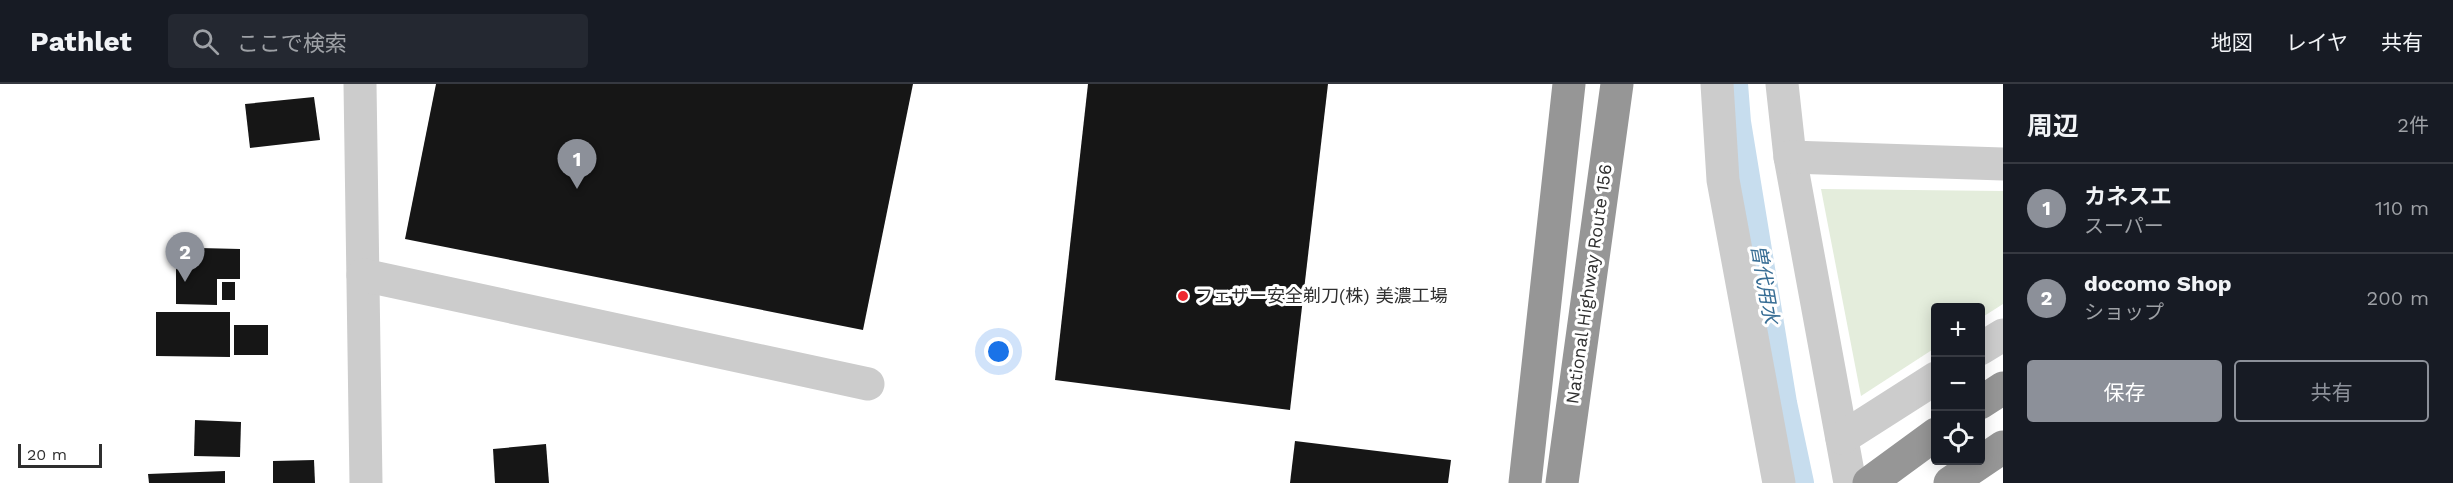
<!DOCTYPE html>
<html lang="ja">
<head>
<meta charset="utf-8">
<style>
	:root { --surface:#171b24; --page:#242831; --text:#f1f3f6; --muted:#9ea1a6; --line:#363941; --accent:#8c9099 }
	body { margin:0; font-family:"Work Sans","Noto Sans JP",sans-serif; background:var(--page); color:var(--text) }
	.controls { position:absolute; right:18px; bottom:18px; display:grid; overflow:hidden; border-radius:6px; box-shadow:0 3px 15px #0003 }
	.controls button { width:54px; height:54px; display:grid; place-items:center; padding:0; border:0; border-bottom:2px solid var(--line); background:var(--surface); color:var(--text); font:30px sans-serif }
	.scale { position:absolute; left:18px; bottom:15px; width:84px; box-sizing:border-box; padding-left:6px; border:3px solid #2f2f2f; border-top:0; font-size:16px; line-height:21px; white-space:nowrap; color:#2f2f2f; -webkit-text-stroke:4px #fff; paint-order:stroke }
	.you { position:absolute; left:999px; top:268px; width:21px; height:21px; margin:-15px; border:4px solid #fff; border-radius:50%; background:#1a73e8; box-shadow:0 0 0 9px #1a73e833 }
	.badge { display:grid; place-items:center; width:39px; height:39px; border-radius:50%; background:var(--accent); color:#fff; font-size:20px; font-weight:700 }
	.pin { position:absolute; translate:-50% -50px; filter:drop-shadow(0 2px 3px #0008) }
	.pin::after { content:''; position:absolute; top:32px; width:21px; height:18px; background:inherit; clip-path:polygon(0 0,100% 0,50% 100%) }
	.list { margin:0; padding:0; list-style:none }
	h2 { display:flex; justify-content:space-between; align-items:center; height:78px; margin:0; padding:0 24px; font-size:26px }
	h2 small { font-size:20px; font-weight:400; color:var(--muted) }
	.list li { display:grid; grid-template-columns:39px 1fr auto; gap:18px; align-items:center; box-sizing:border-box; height:90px; padding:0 24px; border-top:2px solid var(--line) }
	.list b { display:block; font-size:22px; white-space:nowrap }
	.list p { margin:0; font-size:20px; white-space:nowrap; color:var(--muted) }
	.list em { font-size:20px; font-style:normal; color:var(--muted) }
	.actions { display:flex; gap:12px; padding:18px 24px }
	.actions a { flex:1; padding:14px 0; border:2px solid var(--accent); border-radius:6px; text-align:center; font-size:21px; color:var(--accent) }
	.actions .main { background:var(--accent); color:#fff }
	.icon { flex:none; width:33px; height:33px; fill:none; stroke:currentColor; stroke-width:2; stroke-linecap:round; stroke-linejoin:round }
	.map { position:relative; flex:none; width:2003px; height:399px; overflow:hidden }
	header { display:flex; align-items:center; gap:36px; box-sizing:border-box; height:84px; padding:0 30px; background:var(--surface); border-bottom:2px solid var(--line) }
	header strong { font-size:28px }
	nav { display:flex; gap:33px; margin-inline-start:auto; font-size:21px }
	.search { width:420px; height:54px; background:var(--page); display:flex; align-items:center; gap:15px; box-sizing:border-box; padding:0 21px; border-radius:6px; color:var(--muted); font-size:22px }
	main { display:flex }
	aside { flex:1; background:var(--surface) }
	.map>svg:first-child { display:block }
</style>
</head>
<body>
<header>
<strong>Pathlet</strong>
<div class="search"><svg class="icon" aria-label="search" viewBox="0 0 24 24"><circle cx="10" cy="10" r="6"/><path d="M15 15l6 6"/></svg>ここで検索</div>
<nav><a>地図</a><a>レイヤ</a><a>共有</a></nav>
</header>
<main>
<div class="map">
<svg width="2003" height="399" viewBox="0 0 2003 399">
	<rect width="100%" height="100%" fill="#fff"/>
	<!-- green -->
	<path fill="#e4eddc" d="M1821 105 2003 107V220L1981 234 1980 224H1936L1935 264 1861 312Z"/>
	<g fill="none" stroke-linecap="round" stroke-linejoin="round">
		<!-- canal -->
		<path stroke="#c7ddee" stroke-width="28" d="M1734 0 1737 38 1783 319 1800 399"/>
	</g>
	<!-- building -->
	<g fill="#161616">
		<path d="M436 0H913L863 246 405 155Z"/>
		<path d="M1088 0H1328L1290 326 1055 296Z"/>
		<path d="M314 13 320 56 250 64 245 20Z"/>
		<path d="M200 164 240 165V195H217V221L176 220V169H200Z"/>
		<rect x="222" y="198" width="13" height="18"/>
		<path d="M156 228H230V273L156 272Z"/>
		<rect x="234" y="241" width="34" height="30"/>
		<path d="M195 336 241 338 240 373 194 372Z"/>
		<path d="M1295 357 1451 376 1448 399H1290Z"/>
		<path d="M546 360 549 399H495L493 365Z"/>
		<path d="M314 376 315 399H273V377Z"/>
		<path d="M225 387V399H149L148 390Z"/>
	</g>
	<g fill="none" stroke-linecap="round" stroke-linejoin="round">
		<!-- minor -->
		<g stroke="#ccc" stroke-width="33">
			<path d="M360 0 366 399"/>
			<path d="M1717 0 1723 96 1779 399"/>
			<path d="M1782 0 1790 73 1850 399"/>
			<path d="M1790 73 2003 80"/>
			<path d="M363 191 868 300"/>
			<path d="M1980 265 2003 251"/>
			<path d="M1842 354 1936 294"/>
		</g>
		<!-- highway -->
		<g stroke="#969696" stroke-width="33">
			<path d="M1980 319 2003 304"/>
			<path d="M1525 399 1569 0"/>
			<path d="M1562 399 1617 0"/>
			<path d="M1869 399 1936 350"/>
			<path d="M1950 399 2003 363"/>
		</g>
	</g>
	<!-- markers -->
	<circle fill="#ee2830" stroke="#fff" stroke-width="2" cx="1183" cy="212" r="6"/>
	<g text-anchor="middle" stroke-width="6" stroke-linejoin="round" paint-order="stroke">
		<!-- street labels -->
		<g font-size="18" fill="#2f2f2f" stroke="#fff">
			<text transform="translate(1589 200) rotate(-82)" y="6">National Highway Route 156</text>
		</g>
		<!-- poi labels -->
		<g font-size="18" fill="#2f2f2f" stroke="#fff" text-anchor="start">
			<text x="1195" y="218">フェザー安全剃刀(株) 美濃工場</text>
		</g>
		<!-- water labels -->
		<g font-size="20" font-style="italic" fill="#386e95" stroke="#fff">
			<text transform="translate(1765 200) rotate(80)" y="7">曽代用水</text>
		</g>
	</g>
</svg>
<div class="controls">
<button>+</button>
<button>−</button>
<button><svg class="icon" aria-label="locate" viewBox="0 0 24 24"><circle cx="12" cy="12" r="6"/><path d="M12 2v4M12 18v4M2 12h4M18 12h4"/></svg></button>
</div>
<div class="scale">20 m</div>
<div class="you"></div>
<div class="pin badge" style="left:577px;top:105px">1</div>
<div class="pin badge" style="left:185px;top:198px">2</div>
</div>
<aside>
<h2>周辺<small>2件</small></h2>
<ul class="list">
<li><span class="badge">1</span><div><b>カネスエ</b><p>スーパー</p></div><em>110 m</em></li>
<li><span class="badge">2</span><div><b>docomo Shop</b><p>ショップ</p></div><em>200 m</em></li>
</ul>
<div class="actions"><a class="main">保存</a><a>共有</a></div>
</aside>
</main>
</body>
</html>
